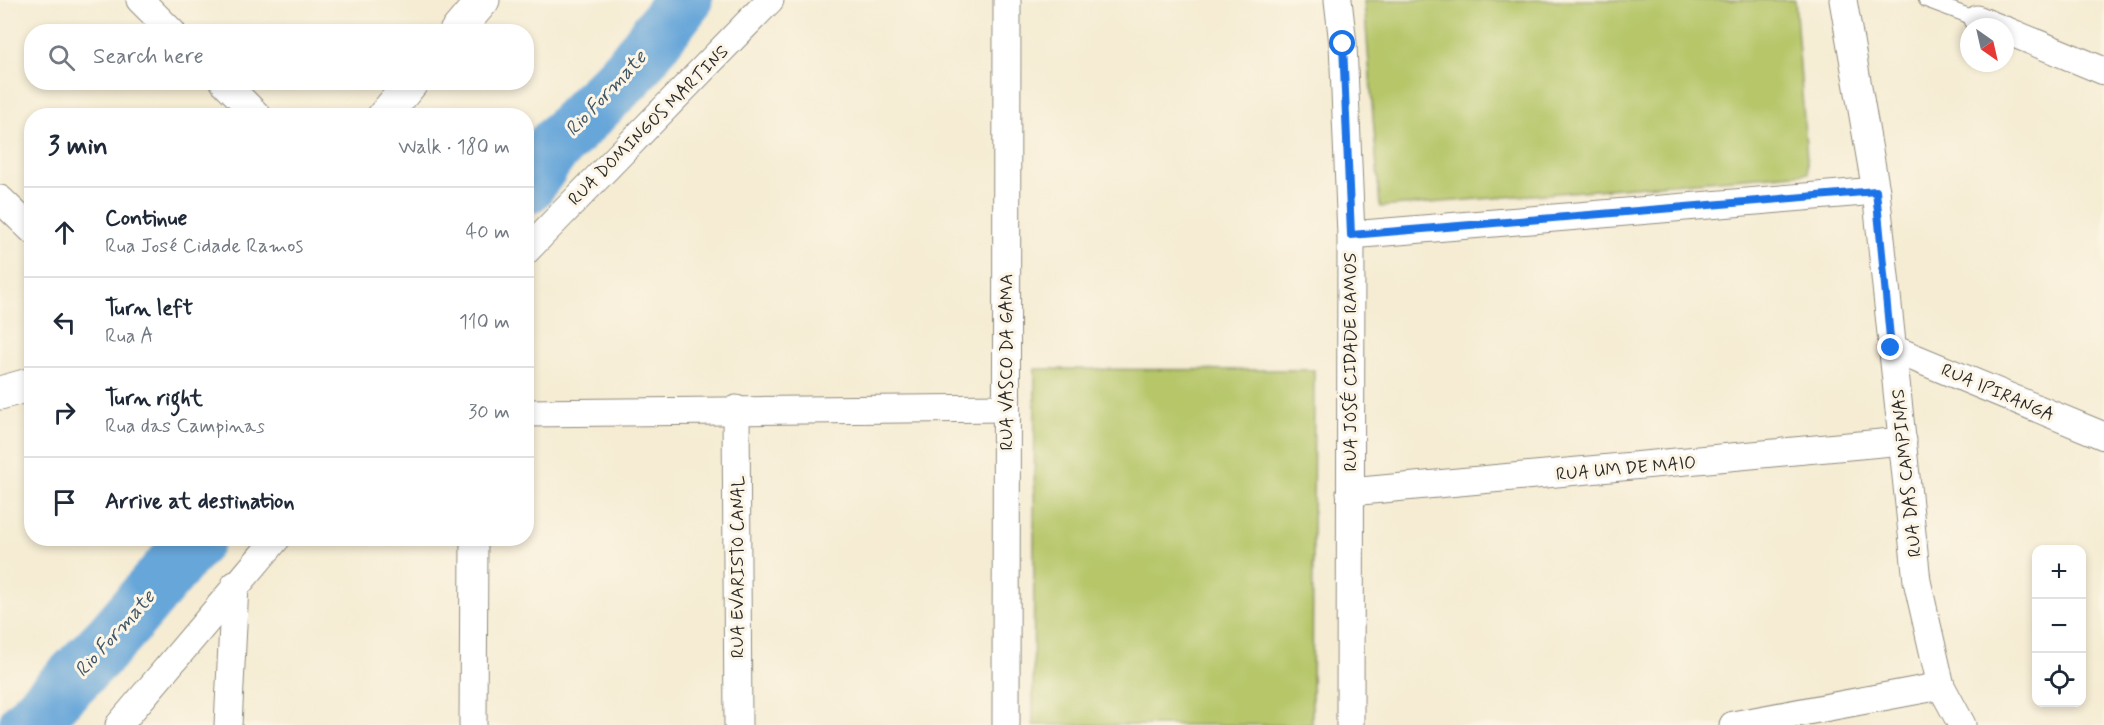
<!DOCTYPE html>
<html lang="en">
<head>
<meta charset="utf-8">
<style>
	:root { --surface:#fff; --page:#f2f2f3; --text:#1f2937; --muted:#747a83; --line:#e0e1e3 }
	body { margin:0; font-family:Mynerve,sans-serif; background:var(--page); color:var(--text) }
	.controls { position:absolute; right:18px; bottom:18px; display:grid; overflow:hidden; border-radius:12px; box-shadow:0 3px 9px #0003 }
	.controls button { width:54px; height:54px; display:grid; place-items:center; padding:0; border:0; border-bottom:2px solid var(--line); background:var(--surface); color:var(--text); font:30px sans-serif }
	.compass { position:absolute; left:1960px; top:18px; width:54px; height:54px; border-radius:50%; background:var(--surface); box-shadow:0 3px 9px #0003; rotate:146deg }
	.stop { position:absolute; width:18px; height:18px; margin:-14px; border:4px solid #1a73e8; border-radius:50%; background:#fff }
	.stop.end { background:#1a73e8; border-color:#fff; box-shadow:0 2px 6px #0008 }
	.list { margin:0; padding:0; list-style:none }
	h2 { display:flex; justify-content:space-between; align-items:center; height:78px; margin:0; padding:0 24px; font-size:26px }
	h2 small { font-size:20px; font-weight:400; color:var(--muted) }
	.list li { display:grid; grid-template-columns:39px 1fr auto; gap:18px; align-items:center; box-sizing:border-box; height:90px; padding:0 24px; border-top:2px solid var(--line) }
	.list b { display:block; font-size:22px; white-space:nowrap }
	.list p { margin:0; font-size:20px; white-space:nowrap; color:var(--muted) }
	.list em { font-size:20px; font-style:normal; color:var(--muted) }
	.icon { flex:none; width:33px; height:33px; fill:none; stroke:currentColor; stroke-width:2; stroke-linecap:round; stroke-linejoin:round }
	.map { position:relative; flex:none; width:2104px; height:725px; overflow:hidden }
	.search { position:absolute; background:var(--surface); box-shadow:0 3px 9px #0003; left:24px; top:24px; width:510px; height:66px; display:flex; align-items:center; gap:15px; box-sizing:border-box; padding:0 21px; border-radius:24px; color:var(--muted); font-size:22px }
	.panel { position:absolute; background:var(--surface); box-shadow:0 3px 9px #0003; left:24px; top:108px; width:510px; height:438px; border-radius:24px }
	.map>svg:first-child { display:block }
</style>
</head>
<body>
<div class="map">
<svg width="2104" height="725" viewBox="0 0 2104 725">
	<rect width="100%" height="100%" fill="#fcf5e5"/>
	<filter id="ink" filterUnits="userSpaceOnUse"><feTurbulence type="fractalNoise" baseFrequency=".0167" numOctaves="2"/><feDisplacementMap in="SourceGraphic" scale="12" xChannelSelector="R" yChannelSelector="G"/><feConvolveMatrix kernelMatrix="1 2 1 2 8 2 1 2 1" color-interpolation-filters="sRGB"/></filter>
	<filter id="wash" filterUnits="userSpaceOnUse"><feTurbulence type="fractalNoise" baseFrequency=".008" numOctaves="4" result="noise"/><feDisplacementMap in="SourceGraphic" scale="24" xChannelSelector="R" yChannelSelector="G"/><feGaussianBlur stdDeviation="1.35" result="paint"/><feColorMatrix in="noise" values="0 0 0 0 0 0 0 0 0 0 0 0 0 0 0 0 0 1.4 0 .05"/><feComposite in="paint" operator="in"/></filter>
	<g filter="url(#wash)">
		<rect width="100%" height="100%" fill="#f5ecd3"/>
		<!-- green -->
		<g fill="#b6c669" stroke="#70784a" stroke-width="1.5">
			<path d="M1364 0H1795L1808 173 1380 207Z"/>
			<path d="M1035 369 1314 370 1312 725H1033Z"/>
		</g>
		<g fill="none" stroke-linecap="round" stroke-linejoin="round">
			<!-- river -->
			<g stroke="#66a6d9" stroke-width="57">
				<path d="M526 186 551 150 629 72 684 0"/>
				<path d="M27 725 112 638 197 538"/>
			</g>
		</g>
	</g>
	<g filter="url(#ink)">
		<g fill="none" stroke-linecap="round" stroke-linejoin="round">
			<defs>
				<path id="service" d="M1926 0 1977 19"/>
				<g id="minor">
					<path d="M140 0 172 32"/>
					<path d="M1338 0 1343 44 1351 235 1350 725"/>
					<path d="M1843 0 1876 191 1917 581 1941 686 1962 725"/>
					<path d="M1977 19 1997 27"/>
					<path d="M2005 30 2104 71"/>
					<path d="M224 82 258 116"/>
					<path d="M0 199 32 230"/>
					<path d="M1351 235 1876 191"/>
					<path d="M526 251 770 0"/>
					<path d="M1891 348 2104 436"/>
					<path d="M736 409 738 725"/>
					<path d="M526 413 1006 408"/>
					<path d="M1350 492 1903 441"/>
					<path d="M119 725 277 538"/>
					<path d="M228 725 235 585"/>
					<path d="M473 725 474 538"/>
					<path d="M1006 725 1007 0"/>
					<path d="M1733 725 1941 686"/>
				</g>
				<g id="tertiary">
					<path d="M456 32 483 0"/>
					<path d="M384 116 412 82"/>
					<path d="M0 393 32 384"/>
				</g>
			</defs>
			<!-- service casing -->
			<use href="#service" stroke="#908c7f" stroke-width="16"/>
			<!-- minor casing -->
			<use href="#minor" stroke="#908c7f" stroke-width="29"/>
			<!-- tertiary casing -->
			<use href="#tertiary" stroke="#908c7f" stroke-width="35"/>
			<!-- service -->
			<use href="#service" stroke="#fff" stroke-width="14"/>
			<!-- minor -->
			<use href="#minor" stroke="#fff" stroke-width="27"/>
			<!-- tertiary -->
			<use href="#tertiary" stroke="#fff" stroke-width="33"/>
		</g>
	</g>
	<g fill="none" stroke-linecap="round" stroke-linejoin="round" filter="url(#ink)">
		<!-- route -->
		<path stroke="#1a73e8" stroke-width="8" d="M1343 44 1351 235 1876 191 1891 348"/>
	</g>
	<g text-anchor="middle" stroke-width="6" stroke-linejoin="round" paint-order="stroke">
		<!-- street labels -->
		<g font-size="18" fill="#2b2b2b" stroke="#fcf5e5">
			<text transform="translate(648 125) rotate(-45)" y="6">RUA DOMINGOS MARTINS</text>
			<text transform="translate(1006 362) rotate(-90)" y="6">RUA VASCO DA GAMA</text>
			<text transform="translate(1350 362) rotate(-90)" y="6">RUA JOSÉ CIDADE RAMOS</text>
			<text transform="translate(1998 392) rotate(23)" y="6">RUA IPIRANGA</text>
			<text transform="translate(1626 468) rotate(-5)" y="6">RUA UM DE MAIO</text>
			<text transform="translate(1906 473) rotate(-96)" y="6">RUA DAS CAMPINAS</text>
			<text transform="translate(737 567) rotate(-90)" y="6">RUA EVARISTO CANAL</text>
		</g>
		<!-- water labels -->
		<g font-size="20" font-style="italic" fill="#405668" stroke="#fcf5e5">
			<text transform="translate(605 93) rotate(-47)" y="7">Rio Formate</text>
			<text transform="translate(114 633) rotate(-48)" y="7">Rio Formate</text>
		</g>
	</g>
</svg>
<div class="controls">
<button>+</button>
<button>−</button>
<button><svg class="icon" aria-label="locate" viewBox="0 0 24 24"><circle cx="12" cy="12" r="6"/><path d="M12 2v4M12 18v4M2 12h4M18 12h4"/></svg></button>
</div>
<svg class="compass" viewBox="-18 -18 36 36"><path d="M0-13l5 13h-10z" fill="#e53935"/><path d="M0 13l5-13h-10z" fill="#747a83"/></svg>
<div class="stop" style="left:1343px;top:44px"></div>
<div class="stop end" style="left:1891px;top:348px"></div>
<div class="search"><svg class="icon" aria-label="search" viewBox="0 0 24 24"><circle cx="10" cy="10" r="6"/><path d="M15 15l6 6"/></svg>Search here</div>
<section class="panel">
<h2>3 min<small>Walk · 180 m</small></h2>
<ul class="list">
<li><svg class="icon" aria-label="ahead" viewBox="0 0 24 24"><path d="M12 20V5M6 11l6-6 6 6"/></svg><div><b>Continue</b><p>Rua José Cidade Ramos</p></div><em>40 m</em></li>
<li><svg class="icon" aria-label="left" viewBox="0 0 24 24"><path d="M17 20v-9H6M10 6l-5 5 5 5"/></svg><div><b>Turn left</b><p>Rua A</p></div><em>110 m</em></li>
<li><svg class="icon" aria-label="right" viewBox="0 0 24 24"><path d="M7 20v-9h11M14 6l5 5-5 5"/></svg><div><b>Turn right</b><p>Rua das Campinas</p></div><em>30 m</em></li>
<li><svg class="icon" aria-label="arrive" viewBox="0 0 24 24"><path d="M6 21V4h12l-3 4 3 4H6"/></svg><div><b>Arrive at destination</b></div></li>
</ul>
</section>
</div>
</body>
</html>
